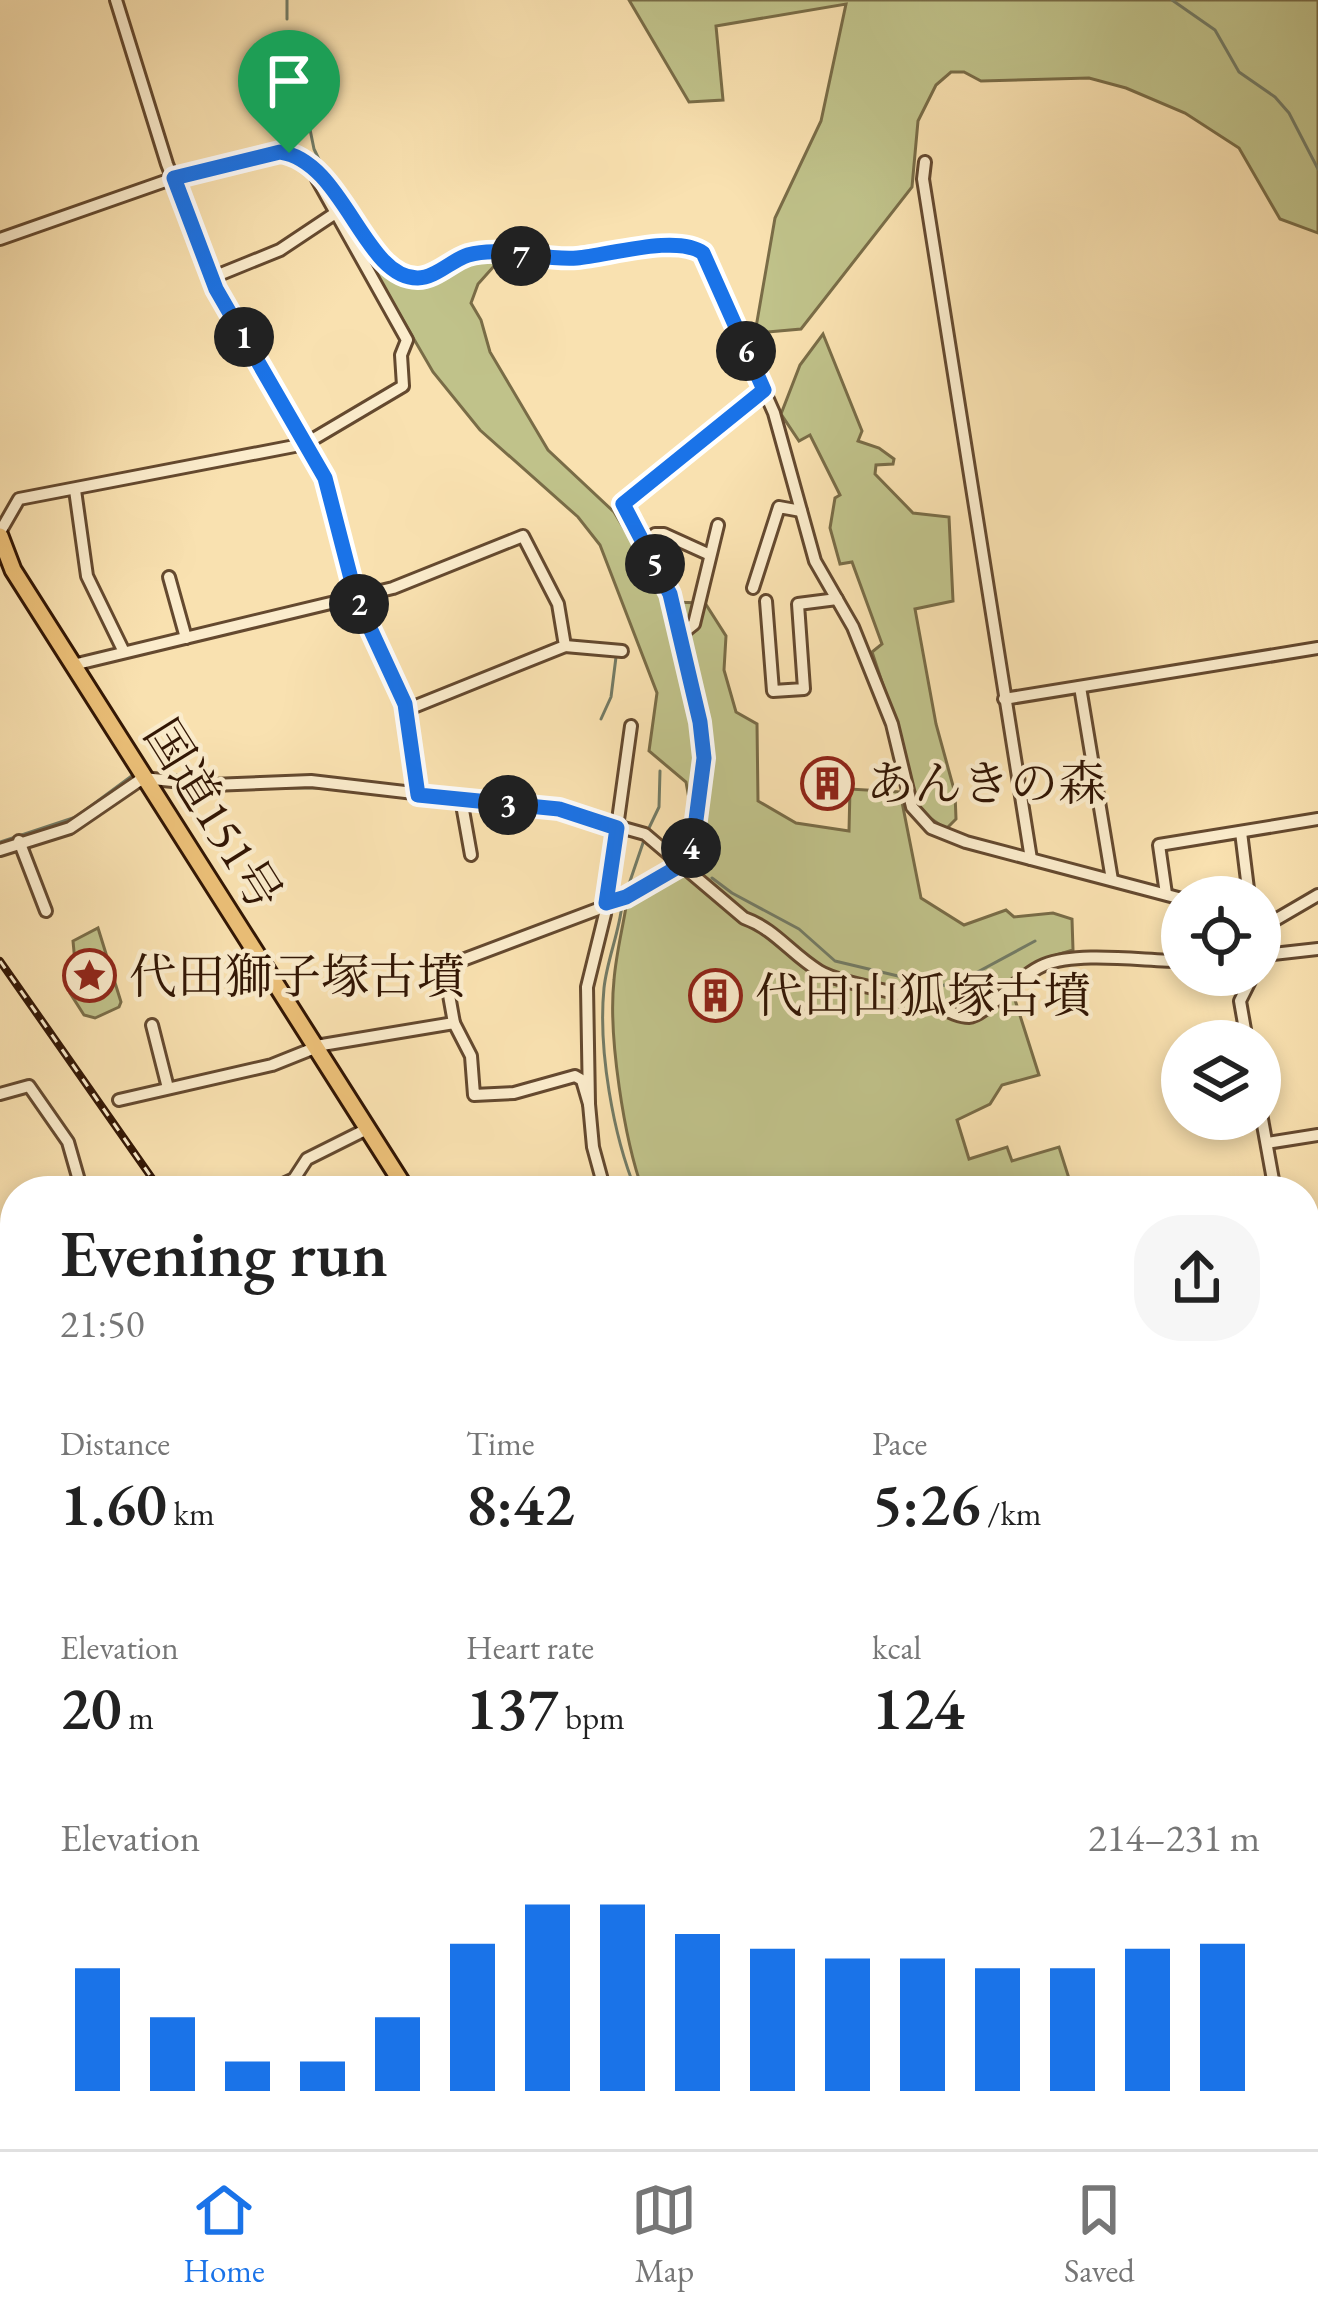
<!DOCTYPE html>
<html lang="en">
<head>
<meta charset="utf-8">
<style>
  :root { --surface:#fff; --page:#f6f6f6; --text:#222; --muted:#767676; --line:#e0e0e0; --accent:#1a73e8 }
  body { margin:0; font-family:"EB Garamond","Noto Serif JP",serif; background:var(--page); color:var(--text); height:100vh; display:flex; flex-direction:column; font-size:45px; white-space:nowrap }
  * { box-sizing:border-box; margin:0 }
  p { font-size:39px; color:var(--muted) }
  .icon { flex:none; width:66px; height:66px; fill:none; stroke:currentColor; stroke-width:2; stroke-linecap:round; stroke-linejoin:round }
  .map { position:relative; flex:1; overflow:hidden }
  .panel { position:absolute; left:0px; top:1176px; width:1320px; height:975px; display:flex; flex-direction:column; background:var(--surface); border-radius:48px 48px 0 0; box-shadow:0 6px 18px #0003 }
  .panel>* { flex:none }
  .controls { position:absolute; left:1161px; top:876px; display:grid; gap:24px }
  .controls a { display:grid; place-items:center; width:120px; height:120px; border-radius:50%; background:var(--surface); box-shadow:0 6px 18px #0003; font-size:60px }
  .pin { position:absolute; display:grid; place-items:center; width:102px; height:102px; color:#fff; margin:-123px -51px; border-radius:50% 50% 50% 0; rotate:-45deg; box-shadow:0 0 12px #0007 }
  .pin .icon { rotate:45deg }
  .km { position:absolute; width:60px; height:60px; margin:-30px; border-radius:50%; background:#222; color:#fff; font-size:33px; line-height:60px; text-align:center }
  .round { display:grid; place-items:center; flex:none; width:126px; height:126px; border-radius:48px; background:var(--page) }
  .overview { display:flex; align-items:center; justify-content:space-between; height:204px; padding:0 60px }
  h1 { font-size:66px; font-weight:600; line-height:90px }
  .figures { display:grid; grid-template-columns:repeat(3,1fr); gap:18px; height:204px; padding:12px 60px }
  .figures div { display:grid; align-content:center }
  .figures b { font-size:60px; font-weight:600 }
  .figures small { font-size:33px; font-weight:400 }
  .figures p { font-size:33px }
  .chart { height:336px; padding:24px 60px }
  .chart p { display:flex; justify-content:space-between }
  .chart svg { width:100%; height:216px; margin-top:12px; stroke:var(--accent); stroke-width:6 }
  .menu { display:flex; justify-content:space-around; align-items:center; height:168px; border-top:3px solid var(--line); background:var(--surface); font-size:33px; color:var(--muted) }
  .menu a { display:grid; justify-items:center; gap:6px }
  .menu .on { color:var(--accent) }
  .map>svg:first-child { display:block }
  .green { fill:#c0c28a; stroke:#796c47; stroke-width:3 }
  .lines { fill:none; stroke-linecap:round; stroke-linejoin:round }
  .stream { stroke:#737b65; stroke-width:3 }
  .minor-casing { stroke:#64492f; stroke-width:16 }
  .major-casing { stroke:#321604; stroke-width:20 }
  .highway-casing { stroke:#321604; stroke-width:21 }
  .minor { stroke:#fbeccc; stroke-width:10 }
  .major { stroke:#ecc078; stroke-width:14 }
  .highway { stroke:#ecc078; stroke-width:15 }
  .rail-casing { stroke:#321604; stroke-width:8 }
  .rail { stroke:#fbeccc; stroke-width:3; stroke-dasharray:9; stroke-linecap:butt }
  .route-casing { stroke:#fff; stroke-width:24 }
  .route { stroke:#1a73e8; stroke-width:15 }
  .labels { text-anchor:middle; stroke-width:9; stroke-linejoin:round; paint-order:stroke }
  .poi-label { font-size:48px; fill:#321604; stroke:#fbeccc; text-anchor:start }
  .street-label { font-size:48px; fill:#321604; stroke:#fbeccc }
</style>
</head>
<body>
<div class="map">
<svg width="1318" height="2149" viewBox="0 0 1318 2149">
  <rect width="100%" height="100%" fill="#f9e1b0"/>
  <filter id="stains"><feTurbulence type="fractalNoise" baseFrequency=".00167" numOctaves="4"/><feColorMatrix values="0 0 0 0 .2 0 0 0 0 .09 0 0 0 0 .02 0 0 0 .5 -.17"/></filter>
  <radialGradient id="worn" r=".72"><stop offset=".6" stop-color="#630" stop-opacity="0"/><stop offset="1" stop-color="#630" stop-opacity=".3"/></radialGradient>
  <g class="green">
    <polygon points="629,0 1318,0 1318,233 1280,219 1239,148 1185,113 1126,88 1089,78 981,81 964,72 951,72 936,85 918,121 912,187 801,329 755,333 775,218 821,121 846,4 716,26 723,100 689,102"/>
    <path d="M512 259 513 265H495L478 284 471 303 481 320 490 352 548 450 614 512 669 602 705 603 726 636 724 670 736 712 757 724 758 801 796 823 849 831 850 789 900 792 921 898 964 925 1006 910 1014 917 1053 913 1072 919 1073 950 1050 957 1009 981 1039 1075 1002 1085 990 1104 957 1120 969 1159 1007 1147 1012 1161 1059 1147 1073 1191H643C624 1139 608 1035 614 980 616 955 622 931 626 907L678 875 694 827 686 782 649 751 657 693 600 545 578 517 480 430 433 372 368 260H377L397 281 417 284 474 260Z"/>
    <polygon points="823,334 862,431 858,441 879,448 894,459 893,464 876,465 875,474 913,513 949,517 953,601 915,609 936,724 955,793 956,819 946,829 917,809 902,742 872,652 882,644 852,562 840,564 830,528 835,498 840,495 810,435 799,441 781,414 800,365"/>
    <polygon points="98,928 121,1002 119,1007 95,1018 84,1015 70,993 81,966 75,962 73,941"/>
    <polygon points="0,1875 15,1877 15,2039 0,2009"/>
  </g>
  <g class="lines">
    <g class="stream">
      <polyline points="287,0 287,19"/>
      <polyline points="1172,0 1215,30 1239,72 1275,97 1289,113 1318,169"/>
      <polyline points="291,36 314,149 325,172"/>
      <polyline points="601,719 611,697 616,657"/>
      <polyline points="265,788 326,788 455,804"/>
      <polyline points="468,806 479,807"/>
      <polyline points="493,809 556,815 610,831"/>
      <polyline points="648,830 659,807 660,771"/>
      <polyline points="625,835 641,838"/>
      <polyline points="0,842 76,817 133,775"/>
      <polyline points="655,850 672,864"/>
      <polyline points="712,878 732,893 799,929 835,961 940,986 959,982 1035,941"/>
      <polyline points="627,890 644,840"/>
      <path d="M622 905C619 933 607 960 604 988 598 1049 613 1135 636 1191"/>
      <polyline points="1305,1360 1318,1358"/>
      <polyline points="0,1657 15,1689"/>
      <polyline points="801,2136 802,2149"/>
    </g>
    <defs>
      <g id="minor">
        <polyline points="116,0 167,164 216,289 325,478 356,598 405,704 418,795"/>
        <polyline points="925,162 923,179 1031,859"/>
        <path d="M0 239 174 178 281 152C343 162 357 256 402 274 428 285 446 260 471 255 503 247 539 260 572 258 609 257 647 249 683 244L703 253 774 413 815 561 853 627 892 724 912 807 931 828 966 842 1182 899"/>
        <polyline points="211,278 280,250 337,212"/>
        <polyline points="75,490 87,576 124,652"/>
        <polyline points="718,525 694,624 684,632 677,623 664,581 623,504 764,390"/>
        <polyline points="0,532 19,499 305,444 403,386 401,355 407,340 317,179"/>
        <polyline points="644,543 655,534 664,534 708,554"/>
        <polyline points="169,577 186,638"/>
        <polyline points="753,588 779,507 801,511"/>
        <polyline points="766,601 773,691 804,689 798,604 837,599"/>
        <polyline points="565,646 622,651"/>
        <polyline points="73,665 393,588 523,536 558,604 565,646 406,710"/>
        <polyline points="1080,687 1112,880"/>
        <polyline points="1004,699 1318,648"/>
        <polyline points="461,799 471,855"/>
        <polyline points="1241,832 1249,897"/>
        <polyline points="19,841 46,911"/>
        <path d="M0 850 70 828 143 778 212 785 311 781 559 810 645 834 744 918C775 929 791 954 819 971 838 983 899 992 926 1001 939 1005 954 1017 969 1017 985 1016 1019 975 1044 965 1079 951 1143 961 1182 961"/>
        <polyline points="1166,894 1159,845 1318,819"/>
        <polyline points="606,903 626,897 683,864 693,843 704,757 680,630"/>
        <polyline points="1265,926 1318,895"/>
        <polyline points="1260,962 1273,954 1318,949"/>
        <polyline points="454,1023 444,967 606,906"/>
        <polyline points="152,1025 168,1088"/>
        <polyline points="1247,1041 1240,1001 1253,975"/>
        <polyline points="0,1094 29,1086 68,1142 82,1191"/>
        <polyline points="119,1100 272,1065 322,1045 454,1023 471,1056 474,1095 514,1093 575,1076 582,1080 589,1104"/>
        <polyline points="1260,1108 1275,1191"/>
        <polyline points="1267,1143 1318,1135"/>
        <polyline points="289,1191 283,1184 294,1179 307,1159 367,1129"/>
        <polyline points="605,1191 593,1147 589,1104 587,987 605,914 631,726"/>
        <polyline points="0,1264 15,1260"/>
        <polyline points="1305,1303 1318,1303"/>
        <polyline points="1305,1348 1318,1344"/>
        <polyline points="1305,1385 1318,1378"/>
        <polyline points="0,1415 15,1471"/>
        <polyline points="1305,1461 1318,1463"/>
        <polyline points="1305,1547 1318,1548"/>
        <polyline points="1305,1630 1318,1632"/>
        <polyline points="1305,1714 1318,1716"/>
        <polyline points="1305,1797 1312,1791 1313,1776 1318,1771"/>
        <polyline points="0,1869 15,1871"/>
        <polyline points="357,2136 357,2139"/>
        <polyline points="793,2136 793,2149"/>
        <polyline points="838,2136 841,2149"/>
      </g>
      <polyline id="major" points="440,2149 441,2136"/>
      <g id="highway">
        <polyline points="0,536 13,570 407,1191"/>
        <polyline points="0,1703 15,1701"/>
        <polyline points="1305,1823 1318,1815"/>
        <polyline points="1305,1843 1318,1835"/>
        <polyline points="654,2136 656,2149"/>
        <polyline points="979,2149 983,2136"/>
        <polyline points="995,2149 1000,2136"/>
      </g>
    </defs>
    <use href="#minor" class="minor-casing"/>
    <use href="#major" class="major-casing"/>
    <use href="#highway" class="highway-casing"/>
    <use href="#minor" class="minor"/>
    <use href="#major" class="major"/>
    <use href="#highway" class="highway"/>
    <defs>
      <g id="rail">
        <polyline points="0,961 161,1191"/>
        <polyline points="409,2149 410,2136"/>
      </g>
    </defs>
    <use href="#rail" class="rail-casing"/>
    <use href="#rail" class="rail"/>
  </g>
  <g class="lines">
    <defs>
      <path id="route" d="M280 152C344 161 364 279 418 278 435 278 452 260 468 255 502 245 542 261 577 258 610 255 677 234 703 253L764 390 623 504 670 594 700 722 704 758 693 843 683 864 626 897 606 903 617 828 559 809 418 795 405 704 356 598 325 478 216 289 174 178Z"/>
    </defs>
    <use href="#route" class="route-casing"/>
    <use href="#route" class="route"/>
  </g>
  <defs>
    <symbol id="building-ring" viewBox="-11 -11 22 22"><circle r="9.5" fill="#fbeccc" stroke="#8f2418" stroke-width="1.5"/><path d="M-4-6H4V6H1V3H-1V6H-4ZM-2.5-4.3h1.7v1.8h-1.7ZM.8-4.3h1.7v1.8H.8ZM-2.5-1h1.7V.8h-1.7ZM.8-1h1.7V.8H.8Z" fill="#8f2418"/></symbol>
    <symbol id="sight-ring" viewBox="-11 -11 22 22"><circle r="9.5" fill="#fbeccc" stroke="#8f2418" stroke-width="1.5"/><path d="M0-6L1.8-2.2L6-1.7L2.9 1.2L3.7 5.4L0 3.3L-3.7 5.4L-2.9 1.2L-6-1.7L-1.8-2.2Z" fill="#8f2418"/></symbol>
  </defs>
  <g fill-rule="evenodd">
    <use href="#building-ring" x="798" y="754" width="59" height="59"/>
    <use href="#sight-ring" x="60" y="946" width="59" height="59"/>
    <use href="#building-ring" x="686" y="966" width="59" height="59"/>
  </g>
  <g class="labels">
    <g class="poi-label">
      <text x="866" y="800">あんきの森</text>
      <text x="129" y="993">代田獅子塚古墳</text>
      <text x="755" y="1012">代田山狐塚古墳</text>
    </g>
    <g class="street-label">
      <text transform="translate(214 814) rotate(58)" y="17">国道151号</text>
    </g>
  </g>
  <rect width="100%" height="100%" filter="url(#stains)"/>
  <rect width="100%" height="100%" fill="url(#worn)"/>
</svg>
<div class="controls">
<a><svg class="icon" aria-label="locate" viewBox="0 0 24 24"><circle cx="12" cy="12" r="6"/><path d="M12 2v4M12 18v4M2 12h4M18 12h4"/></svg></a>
<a><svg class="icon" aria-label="layers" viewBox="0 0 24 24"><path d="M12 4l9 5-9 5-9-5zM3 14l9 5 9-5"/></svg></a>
</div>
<div class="pin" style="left:289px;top:153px;background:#1e9e55"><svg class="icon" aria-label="arrive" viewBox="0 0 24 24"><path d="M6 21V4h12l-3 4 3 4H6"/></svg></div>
<b class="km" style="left:244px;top:337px">1</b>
<b class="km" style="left:359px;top:604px">2</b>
<b class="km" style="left:508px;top:805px">3</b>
<b class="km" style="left:691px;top:848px">4</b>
<b class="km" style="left:655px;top:564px">5</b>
<b class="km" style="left:746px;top:351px">6</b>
<b class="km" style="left:521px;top:256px">7</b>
<section class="panel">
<div class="overview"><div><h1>Evening run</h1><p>21:50</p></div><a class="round"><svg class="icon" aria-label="share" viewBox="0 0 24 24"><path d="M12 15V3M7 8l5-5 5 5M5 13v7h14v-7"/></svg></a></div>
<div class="figures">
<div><p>Distance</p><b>1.60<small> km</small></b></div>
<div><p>Time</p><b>8:42</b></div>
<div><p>Pace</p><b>5:26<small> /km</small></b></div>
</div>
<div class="figures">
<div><p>Elevation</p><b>20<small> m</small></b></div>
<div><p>Heart rate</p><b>137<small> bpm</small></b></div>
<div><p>kcal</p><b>124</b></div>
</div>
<div class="chart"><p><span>Elevation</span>214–231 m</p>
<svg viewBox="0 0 160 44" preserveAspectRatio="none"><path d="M5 44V19M15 44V29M25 44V38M35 44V38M45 44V29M55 44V14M65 44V6M75 44V6M85 44V12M95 44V15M105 44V17M115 44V17M125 44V19M135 44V19M145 44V15M155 44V14"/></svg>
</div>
</section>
</div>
<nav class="menu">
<a class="on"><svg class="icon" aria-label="home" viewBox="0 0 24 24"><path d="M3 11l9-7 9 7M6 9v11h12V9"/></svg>Home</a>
<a><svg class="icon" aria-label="map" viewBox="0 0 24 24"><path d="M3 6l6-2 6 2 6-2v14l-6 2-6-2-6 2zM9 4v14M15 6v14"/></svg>Map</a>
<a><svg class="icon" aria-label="saved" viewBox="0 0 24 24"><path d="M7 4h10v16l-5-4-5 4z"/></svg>Saved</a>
</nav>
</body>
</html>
